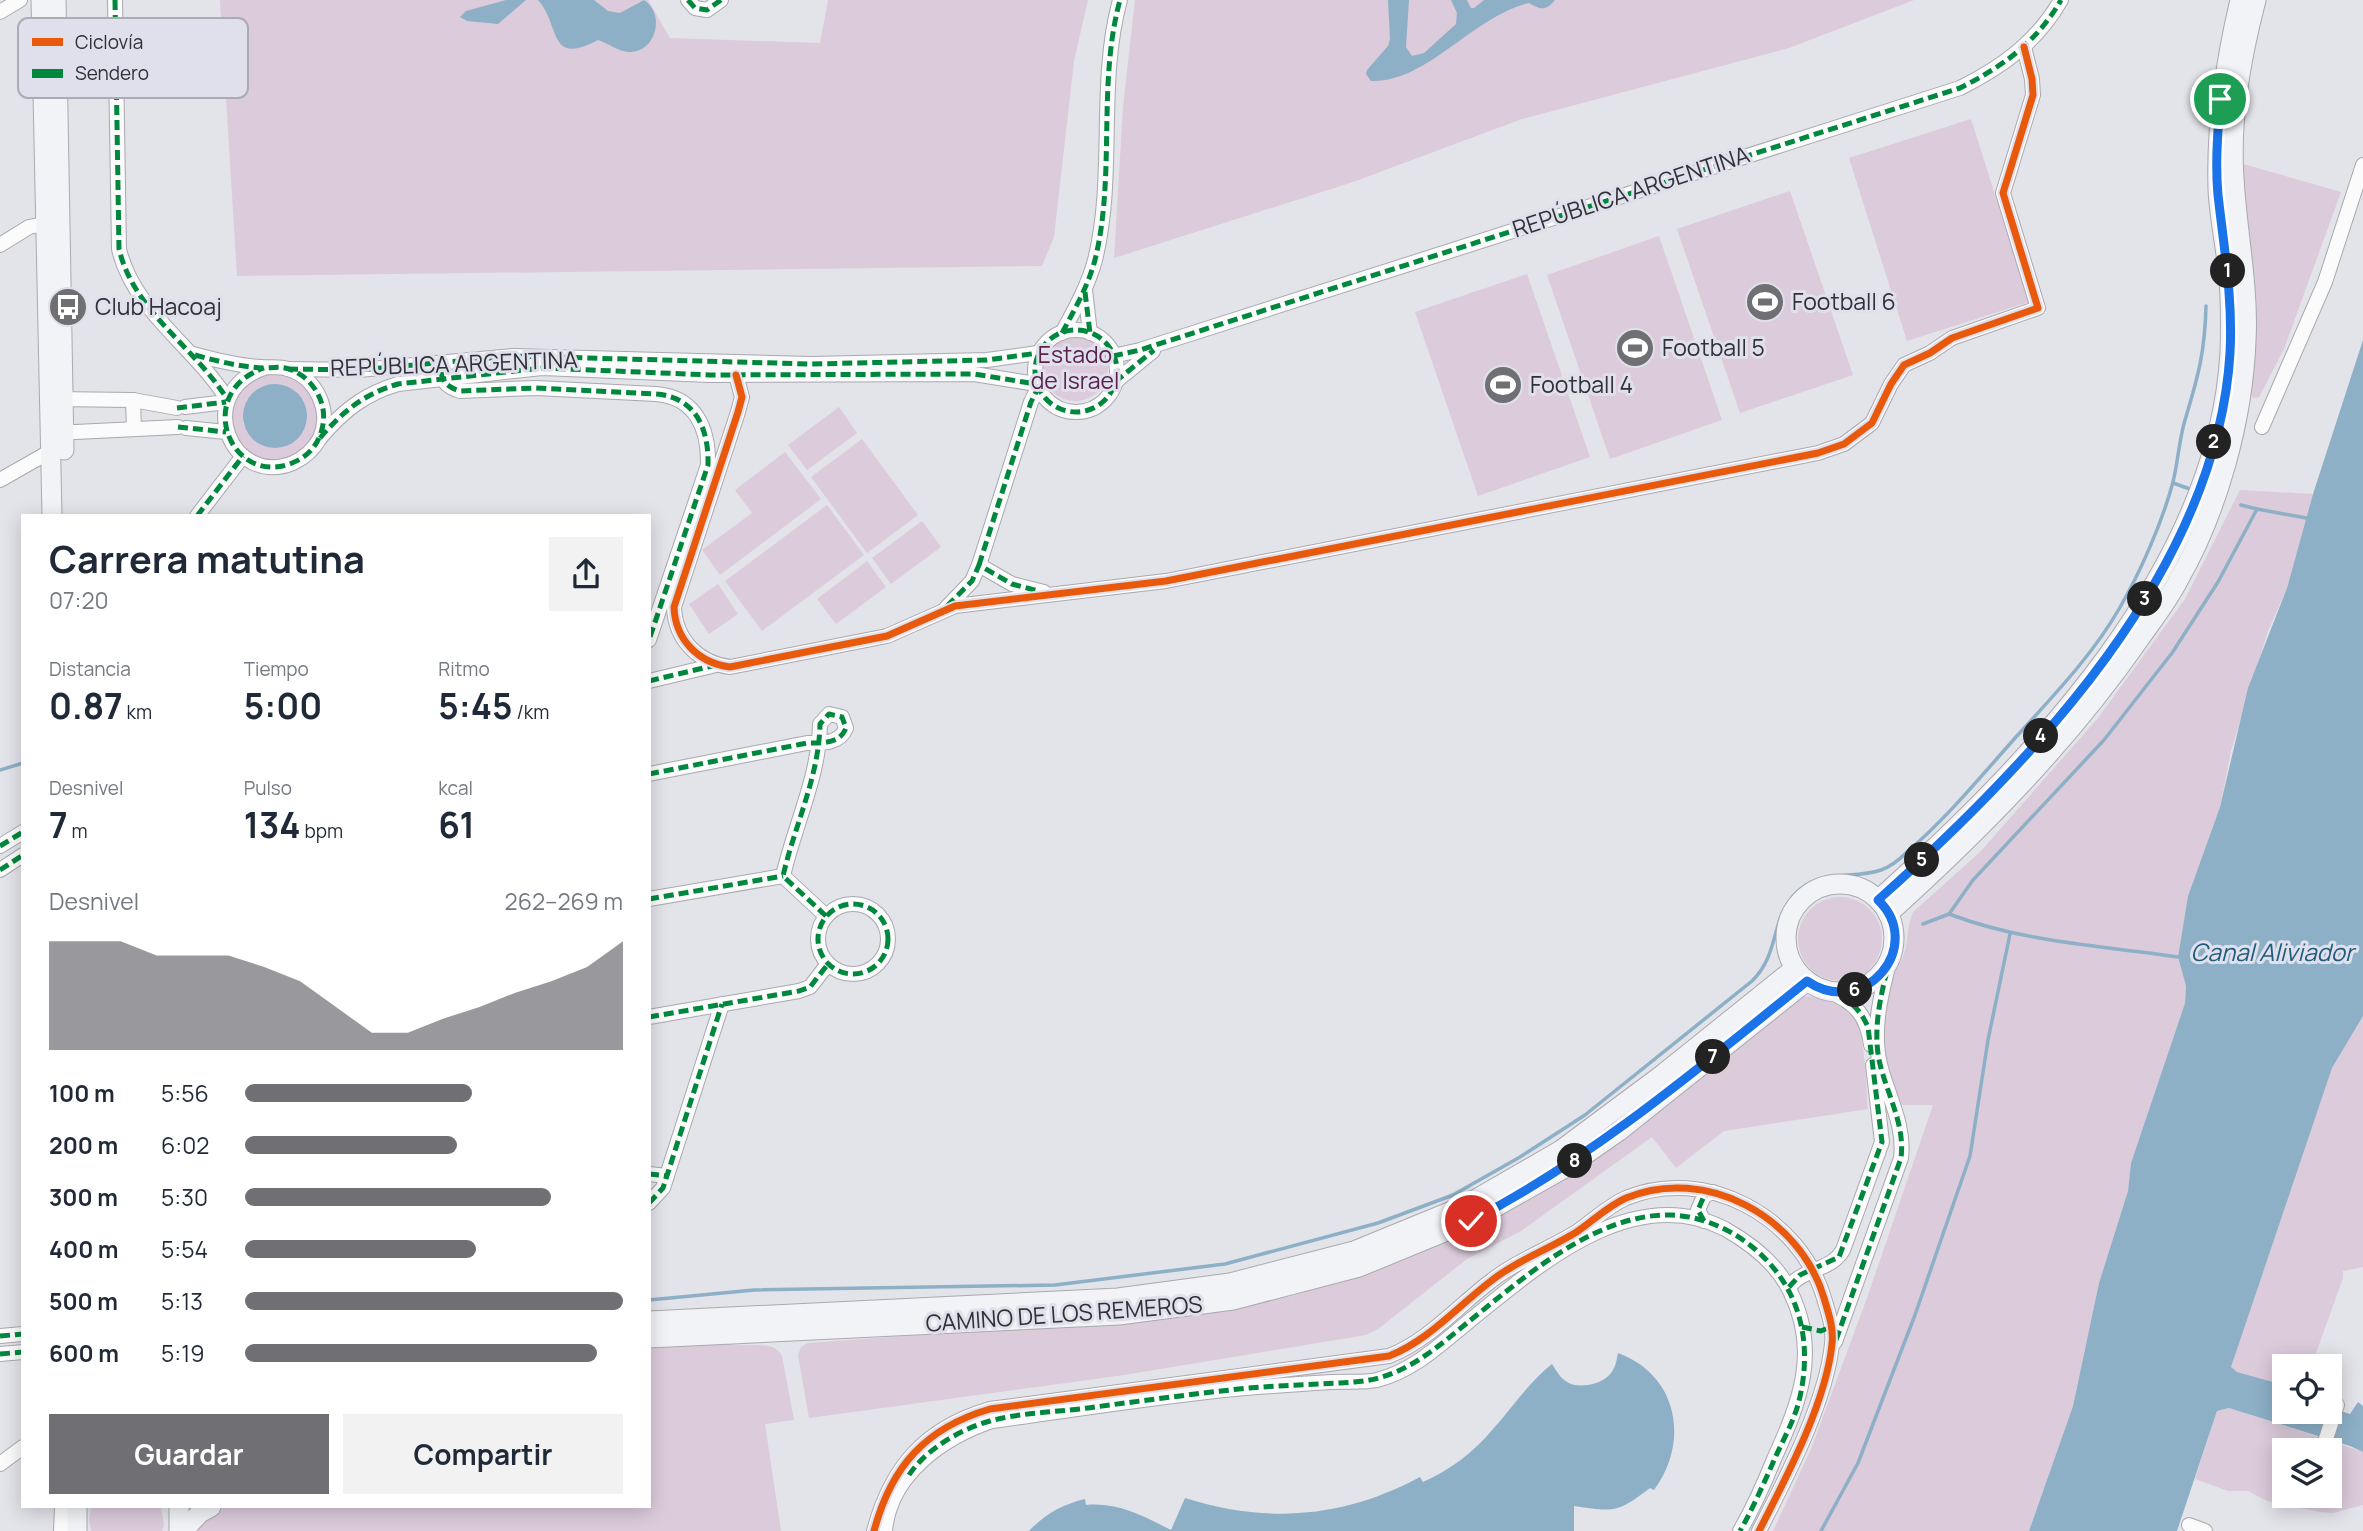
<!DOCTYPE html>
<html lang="es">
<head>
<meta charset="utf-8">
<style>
  :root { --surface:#fff; --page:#f2f2f3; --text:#1f2937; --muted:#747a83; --accent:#6f6f74 }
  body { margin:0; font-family:Manrope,sans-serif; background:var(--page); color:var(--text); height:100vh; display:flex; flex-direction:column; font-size:26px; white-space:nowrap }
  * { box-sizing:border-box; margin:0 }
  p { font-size:23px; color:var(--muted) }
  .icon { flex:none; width:38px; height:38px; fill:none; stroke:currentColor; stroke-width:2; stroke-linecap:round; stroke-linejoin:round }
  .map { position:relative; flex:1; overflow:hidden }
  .drawer { position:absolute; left:21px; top:514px; width:630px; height:994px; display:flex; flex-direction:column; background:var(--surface); border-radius:0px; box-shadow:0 4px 18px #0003 }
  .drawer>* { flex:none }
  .fabs { position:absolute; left:2272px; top:1354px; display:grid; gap:14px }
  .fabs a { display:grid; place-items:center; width:70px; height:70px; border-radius:0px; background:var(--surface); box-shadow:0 4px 18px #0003; font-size:35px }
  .pin { position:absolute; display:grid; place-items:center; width:60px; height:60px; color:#fff; margin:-30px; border:4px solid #fff; border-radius:50%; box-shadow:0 2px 7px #0007 }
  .km { position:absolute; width:35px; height:35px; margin:-18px; border-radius:50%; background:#222; color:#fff; font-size:19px; line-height:35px; text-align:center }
  .round { display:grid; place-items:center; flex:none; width:74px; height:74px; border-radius:0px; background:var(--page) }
  .head { display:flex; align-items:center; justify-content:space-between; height:119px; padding:0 28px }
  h1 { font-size:38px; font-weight:700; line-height:52px }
  .figures { display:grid; grid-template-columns:repeat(3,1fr); gap:10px; height:119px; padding:7px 28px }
  .figures div { display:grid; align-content:center }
  .figures b { font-size:35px; font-weight:700 }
  .figures small { font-size:19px; font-weight:400 }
  .figures p { font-size:19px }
  .chart { height:196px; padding:14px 28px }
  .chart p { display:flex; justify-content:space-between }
  .chart svg { width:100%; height:126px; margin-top:7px; fill:var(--accent); opacity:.7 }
  .primary-button { display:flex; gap:14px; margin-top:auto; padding:14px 28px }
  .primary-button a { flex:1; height:80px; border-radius:0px; background:var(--accent); color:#fff; font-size:28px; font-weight:700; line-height:80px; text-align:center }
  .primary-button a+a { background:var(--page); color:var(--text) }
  ul { padding:0 28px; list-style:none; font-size:23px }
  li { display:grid; grid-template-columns:112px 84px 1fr; align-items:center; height:52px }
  li i { height:18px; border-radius:9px; background:var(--accent) }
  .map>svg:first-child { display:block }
  .green { fill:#dccbdb; fill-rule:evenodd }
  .water { fill:#8db0c7 }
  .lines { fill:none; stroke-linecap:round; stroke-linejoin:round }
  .stream { stroke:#8db0c7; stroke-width:3.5 }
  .minor-casing { stroke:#a9a9ae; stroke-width:16 }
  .secondary-casing { stroke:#a9a9ae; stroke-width:21 }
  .minor { stroke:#fbfbfc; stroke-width:14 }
  .secondary { stroke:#f2f3f7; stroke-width:19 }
  .quiet { stroke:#00873e; stroke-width:5; stroke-dasharray:10 5; stroke-linecap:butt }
  .cycleway-casing { stroke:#e0e0ed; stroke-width:11 }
  .cycleway { stroke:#e8590c; stroke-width:7 }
  .route-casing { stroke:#fff; stroke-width:14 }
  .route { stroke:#1a73e8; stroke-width:9 }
  .labels { text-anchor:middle; stroke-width:6; stroke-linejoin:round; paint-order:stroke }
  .street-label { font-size:23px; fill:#303035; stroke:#e0e0ed }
  .poi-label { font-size:23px; fill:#303035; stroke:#e0e0ed; text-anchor:start }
  .park-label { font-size:23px; fill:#59224d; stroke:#e0e0ed }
  .water-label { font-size:24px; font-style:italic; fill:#215d7d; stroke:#e0e0ed }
  .key { fill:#e0e0ed; stroke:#ababb6; stroke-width:2 }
  .key-label { font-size:19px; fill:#303035 }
</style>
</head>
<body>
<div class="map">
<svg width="2363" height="1531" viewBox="0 0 2363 1531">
  <rect width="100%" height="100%" fill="#e3e3ea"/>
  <g class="green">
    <polygon points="220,0 648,0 670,38 820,43 828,0 1088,0 1074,61 1054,237 1042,266 237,276"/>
    <polygon points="1135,0 1914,0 1789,48 1522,119 1353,182 1114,258 1123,107"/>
    <polygon points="1971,119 2029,302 1907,341 1849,158"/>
    <polygon points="2240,163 2341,192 2284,349 2259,397 2253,398 2250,393"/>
    <polygon points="1790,191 1853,375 1740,413 1677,229"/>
    <polygon points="1659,236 1722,420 1610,459 1547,275"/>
    <polygon points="1527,274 1590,457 1478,496 1415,312"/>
    <circle cx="1075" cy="368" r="33"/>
    <path d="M283 372C290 376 301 379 306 385 319 400 324 429 309 444 254 498 196 406 256 375 263 372 275 373 283 372ZM281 384C308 394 306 411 301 435 281 455 254 450 243 423 249 394 249 387 281 384Z"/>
    <polygon points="839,407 857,433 807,470 788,445"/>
    <polygon points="862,439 918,515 867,553 811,477"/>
    <polygon points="785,452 821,499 720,575 702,550 752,513 735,490"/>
    <path d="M2240 490 2313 494 2287 588 2268 631 2231 751 2220 807 2188 896 2178 957 2186 986 2185 1003 2131 1163 2128 1191 2099 1283 2073 1406 2029 1531H1773L1811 1449 1867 1298 1933 1105H1900C1888 1069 1876 1032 1885 993 1888 981 1897 971 1902 959 1909 944 1906 928 1913 912L1980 852 2098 718 2185 599Z"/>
    <polygon points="827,505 864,555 762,631 725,581"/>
    <polygon points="922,521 941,547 891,584 872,558"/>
    <polygon points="867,561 886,587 836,624 817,599"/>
    <polygon points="718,584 738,614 709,634 689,604"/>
    <circle cx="1840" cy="939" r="42"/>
    <path d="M1808 996C1821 999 1840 1002 1850 1011 1866 1026 1866 1088 1868 1109L1724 1131 1676 1168 1652 1137 1521 1231 1467 1259 1378 1329 1366 1335 1124 1375 809 1418 798 1355 801 1347 808 1343 1193 1315 1292 1296 1375 1269 1442 1242 1799 998Z"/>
    <polygon points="2363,1016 2363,1267 2343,1271 2343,1278 2311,1367 2284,1367 2284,1385 2237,1372 2231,1367 2244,1324 2332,1068"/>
    <path d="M723 1341C741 1352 772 1336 782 1356L794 1420 765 1424 781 1531H191L218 1507H649V1346Z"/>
    <polygon points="2230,1408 2319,1437 2315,1451 2284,1451 2284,1496 2329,1496 2331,1441 2363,1452 2363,1505 2333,1513 2320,1512 2267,1501 2248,1491 2228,1491 2195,1479 2217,1411"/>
    <polygon points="91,1507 161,1507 164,1525 162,1531 91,1531 89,1520"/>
  </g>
  <g class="water">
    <polygon points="506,0 526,0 498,24 467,21 460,17 466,11"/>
    <path d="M538 0H594L608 11 620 13 644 0C666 14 656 53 629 52 619 52 608 43 598 40 547 67 561 25 538 0Z"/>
    <path d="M1388 0H1409L1406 47 1412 56 1424 53 1456 24 1457 13 1451 0H1467L1471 8H1474L1484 0H1555C1546 11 1540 10 1529 3 1473 16 1427 83 1371 81L1366 74 1367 70 1388 46 1390 39Z"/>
    <polygon points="2363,340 2363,1016 2332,1068 2231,1367 2237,1372 2284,1385 2284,1412 2329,1412 2329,1407 2350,1414 2358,1402 2363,1406 2363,1452 2350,1446 2229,1408 2217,1411 2177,1531 2029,1531 2073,1406 2099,1283 2128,1191 2131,1163 2185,1003 2186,986 2178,957 2188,896 2220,807 2248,688 2287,588 2313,494"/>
    <circle cx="275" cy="416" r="32"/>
    <path d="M1618 1353C1678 1375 1690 1441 1654 1490L1650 1488C1617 1513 1615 1512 1574 1506V1531H1029C1046 1513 1062 1505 1085 1499L1086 1505C1118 1502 1143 1516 1171 1530L1185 1498C1267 1524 1344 1518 1420 1477L1423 1482C1450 1470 1474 1452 1493 1429 1513 1407 1528 1383 1552 1364 1556 1370 1560 1378 1567 1382 1579 1390 1606 1384 1613 1370 1616 1365 1617 1358 1618 1353Z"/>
  </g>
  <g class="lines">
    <g class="stream">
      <polyline points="2173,483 2190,489"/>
      <polyline points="2241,505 2257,509"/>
      <polyline points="0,770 23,763"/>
      <path d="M1949 914C2026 943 2098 945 2178 957"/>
      <polyline points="1923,924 1949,914 1973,880 2104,740 2172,653 2218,582 2257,509 2306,518"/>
      <path d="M649 1300 754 1290 1055 1285 1225 1264 1378 1223 1453 1195 1520 1157 1585 1115 1752 981C1780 954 1770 919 1796 893 1821 868 1852 880 1881 870 1890 867 1900 859 1907 852 1947 818 1981 776 2016 737 2052 697 2092 656 2119 609 2140 573 2162 523 2173 482 2178 462 2179 440 2185 420 2198 377 2205 352 2206 306"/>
      <polyline points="1821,1531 1858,1463 1915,1315 1970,1156 1988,1040 2010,934"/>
    </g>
    <defs>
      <g id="minor">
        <path d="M115 0 119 249C134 312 194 346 227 399"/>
        <polyline points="688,0 695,8 707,10 721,0"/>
        <polyline points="0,12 20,0"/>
        <polyline points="0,245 29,227 44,224"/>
        <polyline points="1085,290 1090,333"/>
        <circle cx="1076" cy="371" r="41"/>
        <path d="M1062 333C1075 309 1088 286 1095 260 1116 175 1097 84 1120 0"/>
        <path d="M193 354C215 360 238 366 261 367 270 368 279 366 288 369 316 377 332 411 320 438 314 449 304 458 293 463 231 488 192 393 264 368"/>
        <path d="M1113 356 1140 350 1960 88C2002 67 2037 42 2061 0"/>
        <polyline points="288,369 359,370 513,356 811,364 987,360 1038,353"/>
        <path d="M441 373C443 384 451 388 460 391L536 388 656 394C695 397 709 428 708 465L649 640"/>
        <path d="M736 375 742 397 738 412 674 607C675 639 698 663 730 667L887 636 955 606 1166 581 1818 453 1844 444 1872 423 1891 384 1904 365 1930 353 1952 338 2038 308 2003 193 2033 95 2032 79 2024 47"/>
        <polyline points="1115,382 1153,351"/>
        <polyline points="53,399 133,400 177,408"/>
        <polyline points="133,400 134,429"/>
        <polyline points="185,407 226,402"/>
        <polyline points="2262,427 2325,282 2363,165"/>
        <polyline points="186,428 226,432"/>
        <polyline points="55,433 178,427"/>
        <path d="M320 438C343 411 364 394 398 384L542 368 710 375 974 374 1036 384"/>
        <polyline points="0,480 51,451 57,450"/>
        <polyline points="197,516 243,456"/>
        <polyline points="979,565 1031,402 1038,388"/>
        <polyline points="946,608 972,581 979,565 1012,584 1044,592"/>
        <polyline points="649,681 716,665"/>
        <path d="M649 774 807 743C822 743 840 744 846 728L842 717 829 714 820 724C819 777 795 824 783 876L826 916"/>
        <polyline points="0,846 23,832"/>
        <polyline points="0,870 23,855"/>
        <polyline points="649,899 783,876"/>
        <circle cx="853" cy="939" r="35"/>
        <path d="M1830 992C1856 1003 1867 1016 1871 1045"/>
        <polyline points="649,1017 799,991 810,987 828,964"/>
        <polyline points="649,1174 667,1176"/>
        <polyline points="649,1203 663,1188 722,1004"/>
        <polyline points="1704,1221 1698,1210 1704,1196 1713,1192"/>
        <path d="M1789 1287C1803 1268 1831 1271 1843 1250L1882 1142 1873 1065"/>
        <polyline points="0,1336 23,1334"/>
        <path d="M1835 1342 1901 1158C1905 1126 1889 1098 1881 1068 1871 1032 1881 994 1890 959"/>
        <polyline points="0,1354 23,1352"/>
        <polyline points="2322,1451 2337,1405"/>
        <polyline points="0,1464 23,1447"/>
        <polyline points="2189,1525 2205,1531"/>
        <polyline points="61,1531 62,1507"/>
        <path d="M874 1531C891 1467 925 1428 990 1409L1389 1356C1428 1341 1458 1306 1491 1281 1517 1260 1550 1249 1578 1231 1594 1220 1608 1206 1626 1198 1706 1165 1800 1217 1824 1298 1828 1312 1834 1328 1832 1344 1826 1403 1786 1478 1759 1531"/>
        <path d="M885 1531C890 1474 943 1438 992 1421 1073 1410 1154 1397 1235 1389 1267 1386 1299 1384 1332 1382 1347 1381 1362 1383 1377 1380 1413 1371 1440 1345 1468 1322 1536 1267 1632 1181 1725 1229 1750 1243 1777 1264 1790 1291 1820 1351 1800 1402 1774 1459 1764 1484 1753 1508 1740 1531"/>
      </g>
      <g id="secondary">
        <polyline points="41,0 52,516"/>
        <polyline points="56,0 64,450"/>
        <circle cx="1840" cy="938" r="54"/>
        <path d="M1878 900C2032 762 2218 570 2230 352 2231 323 2231 292 2227 262 2224 238 2219 213 2218 189 2216 124 2225 63 2240 0"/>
        <path d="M1888 914C1980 831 2067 743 2138 641 2152 621 2168 601 2179 579 2218 511 2243 419 2246 341 2249 287 2237 232 2234 178 2230 118 2241 58 2256 0"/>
        <polyline points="649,1321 1118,1298 1230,1283 1354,1251 1464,1206 1561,1150 1663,1074 1795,968"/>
        <polyline points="649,1338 1119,1315 1233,1300 1359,1267 1471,1221 1570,1165 1619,1131 1807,981"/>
        <polyline points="179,1507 179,1531"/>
        <polyline points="77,1531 77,1507"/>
        <polyline points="183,1531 200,1513 211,1507"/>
      </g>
    </defs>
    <use href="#minor" class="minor-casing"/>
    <use href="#secondary" class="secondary-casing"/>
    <use href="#minor" class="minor"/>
    <use href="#secondary" class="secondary"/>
    <g class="quiet">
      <path d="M115 0 119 249C134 312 194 346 227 399"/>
      <polyline points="688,0 695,8 707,10 721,0"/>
      <polyline points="1085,292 1090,333"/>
      <circle cx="1076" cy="371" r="41"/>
      <path d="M1062 333C1075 309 1088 286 1095 260 1116 175 1097 84 1120 0"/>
      <path d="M195 355C217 361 240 367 263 368 272 368 280 366 289 369 313 377 329 404 322 429 318 445 308 457 292 463 231 488 192 393 264 368"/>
      <path d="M1113 356 1140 350 1960 88C2002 67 2037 42 2061 0"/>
      <polyline points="288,369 359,370 513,356 811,364 987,360 1038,353"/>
      <path d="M441 372C442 383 450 388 460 391L536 388 656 394C695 397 709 428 708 465L649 640"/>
      <polyline points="1115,382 1154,350"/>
      <polyline points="177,408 226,402"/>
      <polyline points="178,427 226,432"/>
      <path d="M320 438C343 411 364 394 398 384L542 368 710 375 974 374 1036 384"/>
      <polyline points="197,516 243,456"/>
      <polyline points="979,565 1031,402 1038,388"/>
      <polyline points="947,606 972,581 979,565 1012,584 1038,591"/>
      <polyline points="649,681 716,665"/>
      <path d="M649 774 807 743C822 743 840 744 846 728L842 717 829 714 820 724C819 777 795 824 783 876L826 916"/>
      <polyline points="0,846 23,832"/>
      <polyline points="0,870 23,855"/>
      <polyline points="649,899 783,876"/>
      <circle cx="853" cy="939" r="35"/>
      <polyline points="649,1017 799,991 810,987 828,964"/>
      <polyline points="649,1174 667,1176"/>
      <polyline points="649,1203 663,1188 722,1004"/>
      <polyline points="1704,1221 1698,1210 1704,1196 1713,1192"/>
      <path d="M1789 1287 1800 1275 1839 1257 1882 1142 1868 1027C1859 1007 1849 1000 1830 992"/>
      <polyline points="1802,1327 1821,1331 1835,1325"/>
      <polyline points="0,1336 23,1334"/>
      <path d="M1836 1340 1901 1158C1905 1126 1889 1098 1881 1068 1871 1032 1881 994 1890 959"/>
      <polyline points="0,1354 23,1352"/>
      <path d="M909 1475C926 1449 961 1429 990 1421 1023 1412 1061 1412 1095 1407 1140 1401 1185 1395 1230 1390 1272 1385 1313 1385 1354 1382 1401 1379 1433 1351 1467 1323 1523 1278 1596 1213 1671 1215 1702 1216 1733 1230 1756 1250 1801 1289 1813 1344 1799 1401 1794 1421 1783 1440 1775 1458 1764 1483 1753 1508 1740 1531"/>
    </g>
    <defs>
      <g id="cycleway">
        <path d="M736 375 742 397 738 412 674 607C675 639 698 663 730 667L887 636 955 606 1166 581 1818 453 1844 444 1872 423 1891 384 1904 365 1930 353 1952 338 2038 308 2003 193 2033 95 2032 79 2024 47"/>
        <path d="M874 1531C891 1467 925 1428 990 1409L1389 1356C1428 1341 1458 1306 1491 1281 1517 1260 1550 1249 1578 1231 1594 1220 1608 1206 1626 1198 1706 1165 1800 1217 1824 1298 1828 1312 1834 1328 1832 1344 1826 1403 1786 1478 1759 1531"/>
      </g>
    </defs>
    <use href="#cycleway" class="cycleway-casing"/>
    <use href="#cycleway" class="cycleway"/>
  </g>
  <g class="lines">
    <defs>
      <path id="route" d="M1471 1221C1594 1157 1699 1068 1807 981 1864 1020 1926 946 1878 900 2032 763 2217 570 2230 353 2233 299 2224 248 2218 195 2215 163 2218 131 2220 99"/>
    </defs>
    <use href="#route" class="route-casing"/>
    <use href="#route" class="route"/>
  </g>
  <defs>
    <symbol id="stadium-disc" viewBox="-11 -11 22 22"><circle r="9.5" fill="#6f6f74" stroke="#e0e0ed"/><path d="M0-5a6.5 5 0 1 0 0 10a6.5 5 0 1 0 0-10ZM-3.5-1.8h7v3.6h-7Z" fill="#fff"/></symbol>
    <symbol id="bus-disc" viewBox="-11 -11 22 22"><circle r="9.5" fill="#6f6f74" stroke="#e0e0ed"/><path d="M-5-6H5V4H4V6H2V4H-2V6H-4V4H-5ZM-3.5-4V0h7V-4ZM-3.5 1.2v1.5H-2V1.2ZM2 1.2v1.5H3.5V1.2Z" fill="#fff"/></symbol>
  </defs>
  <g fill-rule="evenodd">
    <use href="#stadium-disc" x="1743" y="280" width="44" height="44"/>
    <use href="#bus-disc" x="46" y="285" width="44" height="44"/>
    <use href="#stadium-disc" x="1613" y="326" width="44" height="44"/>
    <use href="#stadium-disc" x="1481" y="363" width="44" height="44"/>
  </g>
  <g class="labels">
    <g class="street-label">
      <text transform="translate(1631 192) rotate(-18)" y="8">REPÚBLICA ARGENTINA</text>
      <text transform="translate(454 364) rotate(-2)" y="8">REPÚBLICA ARGENTINA</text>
      <text transform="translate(1064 1314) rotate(-4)" y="8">CAMINO DE LOS REMEROS</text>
    </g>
    <g class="poi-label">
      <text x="1792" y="310">Football 6</text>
      <text x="95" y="315">Club Hacoaj</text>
      <text x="1662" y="356">Football 5</text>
      <text x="1530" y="393">Football 4</text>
    </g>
    <g class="park-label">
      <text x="1075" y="363">Estado<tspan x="1075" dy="26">de Israel</tspan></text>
    </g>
    <g class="water-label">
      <text x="2272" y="961">Canal Aliviador</text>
    </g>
  </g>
  <rect x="18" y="18" width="230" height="80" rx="10" class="key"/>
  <rect x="32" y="38" width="31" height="8" fill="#e8590c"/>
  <rect x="32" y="69" width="31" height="9" fill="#00873e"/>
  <g class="key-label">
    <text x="75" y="49">Ciclovía</text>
    <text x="75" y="80">Sendero</text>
  </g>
</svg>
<div class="fabs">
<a><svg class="icon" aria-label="locate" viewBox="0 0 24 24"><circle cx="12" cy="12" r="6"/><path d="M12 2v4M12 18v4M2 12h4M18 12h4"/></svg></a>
<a><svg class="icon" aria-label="layers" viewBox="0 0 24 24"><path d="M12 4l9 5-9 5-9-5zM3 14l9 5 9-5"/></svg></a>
</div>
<div class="pin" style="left:2220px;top:99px;background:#1e9e55"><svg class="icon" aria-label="arrive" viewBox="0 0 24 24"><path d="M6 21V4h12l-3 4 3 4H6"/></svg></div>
<div class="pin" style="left:1471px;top:1221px;background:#d93025"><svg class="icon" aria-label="check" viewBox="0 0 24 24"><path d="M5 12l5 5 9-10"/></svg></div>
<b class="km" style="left:2228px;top:271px">1</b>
<b class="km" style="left:2214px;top:442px">2</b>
<b class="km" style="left:2145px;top:599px">3</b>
<b class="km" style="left:2041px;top:736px">4</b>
<b class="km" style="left:1922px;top:860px">5</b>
<b class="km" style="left:1855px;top:990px">6</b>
<b class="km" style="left:1713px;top:1057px">7</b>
<b class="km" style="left:1575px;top:1161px">8</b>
<section class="drawer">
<div class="head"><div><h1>Carrera matutina</h1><p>07:20</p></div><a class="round"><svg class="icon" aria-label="share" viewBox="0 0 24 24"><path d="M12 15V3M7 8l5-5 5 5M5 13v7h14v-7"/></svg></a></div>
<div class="figures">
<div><p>Distancia</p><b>0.87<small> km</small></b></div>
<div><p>Tiempo</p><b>5:00</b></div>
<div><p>Ritmo</p><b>5:45<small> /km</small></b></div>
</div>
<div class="figures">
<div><p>Desnivel</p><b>7<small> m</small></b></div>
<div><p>Pulso</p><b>134<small> bpm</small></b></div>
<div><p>kcal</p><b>61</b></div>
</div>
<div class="chart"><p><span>Desnivel</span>262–269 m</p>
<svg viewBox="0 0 160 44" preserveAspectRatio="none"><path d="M0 44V6L10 6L20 6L30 11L40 11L50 11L60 15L70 20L80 29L90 38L100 38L110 33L120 29L130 24L140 20L150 15L160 6V44z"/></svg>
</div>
<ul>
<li><b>100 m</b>5:56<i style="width:60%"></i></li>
<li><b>200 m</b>6:02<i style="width:56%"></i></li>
<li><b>300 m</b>5:30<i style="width:81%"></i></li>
<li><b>400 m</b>5:54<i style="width:61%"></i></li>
<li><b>500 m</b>5:13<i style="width:100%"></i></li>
<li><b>600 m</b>5:19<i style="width:93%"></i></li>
</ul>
<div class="primary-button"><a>Guardar</a><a>Compartir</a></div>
</section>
</div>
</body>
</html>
